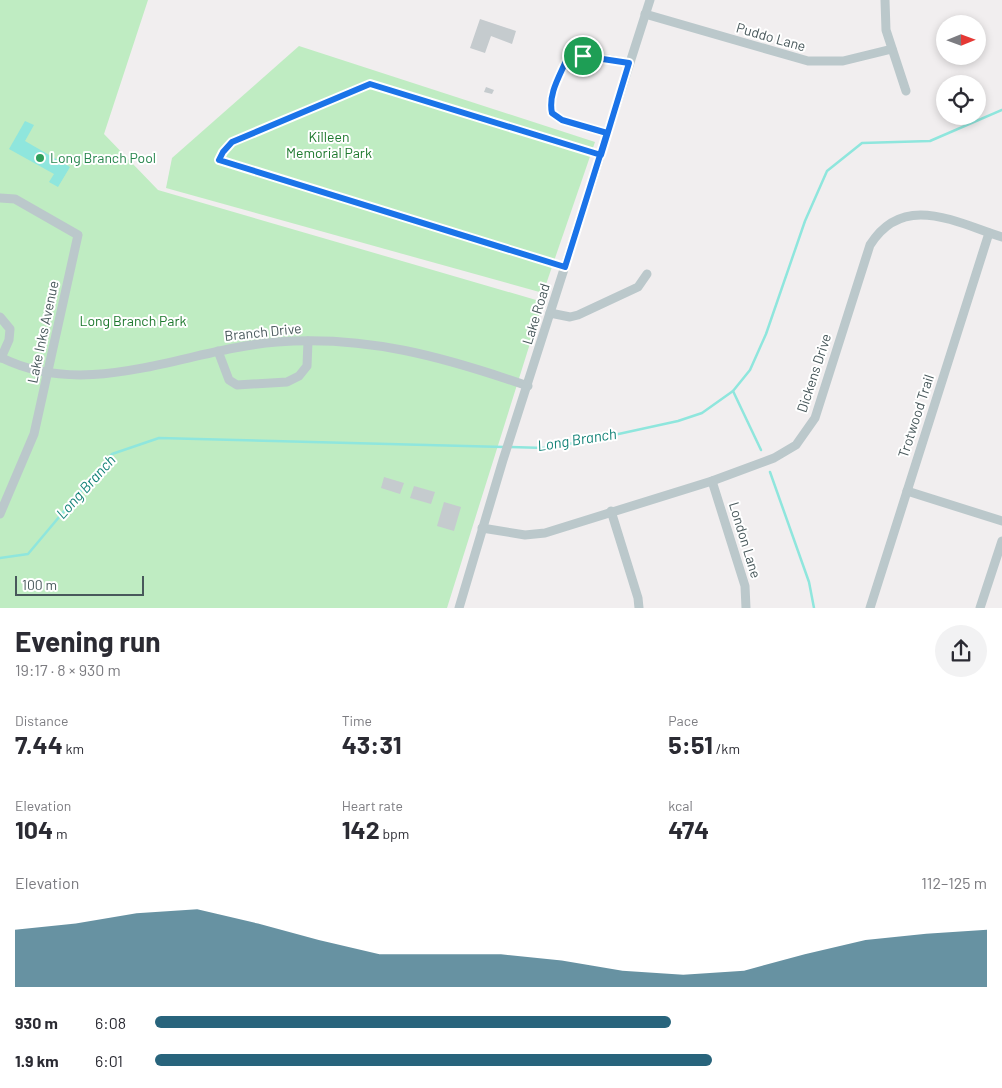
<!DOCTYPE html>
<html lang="en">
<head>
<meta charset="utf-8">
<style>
  :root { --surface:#fff; --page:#f2f2f3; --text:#2b2b33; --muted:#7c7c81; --accent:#28647c }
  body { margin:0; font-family:Barlow,sans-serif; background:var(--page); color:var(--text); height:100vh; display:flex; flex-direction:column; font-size:19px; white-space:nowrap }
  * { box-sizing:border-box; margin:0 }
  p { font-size:16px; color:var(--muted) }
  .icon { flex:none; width:28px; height:28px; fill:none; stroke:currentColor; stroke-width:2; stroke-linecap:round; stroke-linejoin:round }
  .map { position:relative; height:608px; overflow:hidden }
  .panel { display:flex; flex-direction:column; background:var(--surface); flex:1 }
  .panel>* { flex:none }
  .needle { width:32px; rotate:89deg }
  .buttons { position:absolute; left:936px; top:15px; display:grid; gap:10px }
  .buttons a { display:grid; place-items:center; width:50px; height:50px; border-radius:50%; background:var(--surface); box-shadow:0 2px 8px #0003; font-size:25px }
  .scale { position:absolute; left:15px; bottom:12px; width:129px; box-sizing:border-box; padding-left:5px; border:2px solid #48585b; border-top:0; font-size:14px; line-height:18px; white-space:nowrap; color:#48585b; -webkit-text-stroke:4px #fff; paint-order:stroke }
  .pin { position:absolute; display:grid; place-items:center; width:42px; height:42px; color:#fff; margin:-21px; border:2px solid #fff; border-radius:50%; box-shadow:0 1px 5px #0007 }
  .round { display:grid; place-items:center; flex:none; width:52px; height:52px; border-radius:26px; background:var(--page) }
  .headline { display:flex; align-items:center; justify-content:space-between; height:85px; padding:0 15px }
  h1 { font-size:28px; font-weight:700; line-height:38px }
  .stats { display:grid; grid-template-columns:repeat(3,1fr); gap:8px; height:85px; padding:5px 15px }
  .stats div { display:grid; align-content:center }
  .stats b { font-size:25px; font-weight:700 }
  .stats small { font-size:14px; font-weight:400 }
  .stats p { font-size:14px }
  .chart { height:140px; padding:10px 15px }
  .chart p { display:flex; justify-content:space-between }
  .chart svg { width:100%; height:90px; margin-top:5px; fill:var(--accent); opacity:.7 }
  ul { padding:0 15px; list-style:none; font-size:16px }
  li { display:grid; grid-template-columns:80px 60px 1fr; align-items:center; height:38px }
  li i { height:12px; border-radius:6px; background:var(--accent) }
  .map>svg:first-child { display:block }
  .green { fill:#bfecc2 }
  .water { fill:#8fe6dd }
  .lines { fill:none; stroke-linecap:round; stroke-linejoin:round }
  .stream { stroke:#8fe6dd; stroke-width:2.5 }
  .building { fill:#c5cbce }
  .minor { stroke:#bbc8cb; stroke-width:9 }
  .route-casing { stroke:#fff; stroke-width:10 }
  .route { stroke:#1a73e8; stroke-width:6 }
  .leisure-dot { fill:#2e9e5b; stroke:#fff; stroke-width:2 }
  .labels { text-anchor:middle; stroke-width:4; stroke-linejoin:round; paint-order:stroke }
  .street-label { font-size:14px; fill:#48585b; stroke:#fff }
  .park-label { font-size:14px; fill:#1d782d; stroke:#fff }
  .leisure-label { font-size:14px; fill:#27864d; stroke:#fff; text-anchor:start }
  .water-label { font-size:15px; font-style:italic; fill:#148378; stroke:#fff }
</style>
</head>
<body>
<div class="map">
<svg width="1002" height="608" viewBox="0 0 1002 608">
  <rect width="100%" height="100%" fill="#f1eeef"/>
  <g class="green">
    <polygon points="0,0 148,0 104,134 158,190 543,302 447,608 0,608"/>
    <polygon points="299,46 595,142 543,293 166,188 172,158"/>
  </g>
  <polygon class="water" points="25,121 34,125 25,141 70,167 58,187 49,182 54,174 9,149"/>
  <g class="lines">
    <g class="stream">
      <polyline points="733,391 761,450"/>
      <polyline points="510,447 545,448 591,440 678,421 702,413 733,391 750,370 766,334 805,221 827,171 862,143 930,141 1002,110"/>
      <polyline points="770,472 809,582 814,608"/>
      <polyline points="0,558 28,554 112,454 159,438 504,447"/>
    </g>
  </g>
  <g class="building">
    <polygon points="480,19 516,31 512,44 491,36 485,53 470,48"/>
    <polygon points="486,87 494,90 492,94 484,92"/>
    <polygon points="384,477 404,483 400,494 381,488"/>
    <polygon points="414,486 435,492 431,504 410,498"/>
    <polygon points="444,502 461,507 454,531 437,526"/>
  </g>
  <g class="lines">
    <g class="minor">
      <polyline points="885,0 886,30 906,91"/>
      <polyline points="645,14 808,61 843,61 892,49"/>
      <path d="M607 133 562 120 552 113C548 95 559 77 566 61 587 53 608 60 629 63"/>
      <polyline points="0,198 15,199 78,235 34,434 0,514"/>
      <polyline points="565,267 219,160 223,152 232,142 370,84 601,155"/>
      <polyline points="550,313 570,317 578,315 638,287 647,274"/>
      <polyline points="0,317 10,329 9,340 1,358"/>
      <polyline points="218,351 229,380 237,385 287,382 299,376 307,366 308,341"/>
      <path d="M0 357C89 402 185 349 277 342 367 335 444 357 528 386"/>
      <polyline points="712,481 745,586 746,608"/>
      <polyline points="907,491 1002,521"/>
      <polyline points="611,511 638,598 639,608"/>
      <path d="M482 528 525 535 545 533 712 481 774 458 796 445 815 418 870 245C903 192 955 222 1002 237"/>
      <polyline points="459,608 503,460 650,0"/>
      <polyline points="870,608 989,233"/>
      <polyline points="980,608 1002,541"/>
    </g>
  </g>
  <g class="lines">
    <defs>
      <path id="route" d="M583 56 629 63 601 155 370 84 232 142 223 152 219 160 565 267 607 133 562 120 552 113C548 95 559 77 566 61L583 56"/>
    </defs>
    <use href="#route" class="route-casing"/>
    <use href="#route" class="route"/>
  </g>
  <circle class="leisure-dot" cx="40" cy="158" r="5"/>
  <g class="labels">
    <g class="street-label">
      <text transform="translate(771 37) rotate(16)" y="5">Puddo Lane</text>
      <text transform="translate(536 314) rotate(-73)" y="5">Lake Road</text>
      <text transform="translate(43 332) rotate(-78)" y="5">Lake Inks Avenue</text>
      <text transform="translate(263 332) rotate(-6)" y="5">Branch Drive</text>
      <text transform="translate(814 373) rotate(-72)" y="5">Dickens Drive</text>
      <text transform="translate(916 416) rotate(-72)" y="5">Trotwood Trail</text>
      <text transform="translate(745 540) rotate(73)" y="5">London Lane</text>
    </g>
    <g class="park-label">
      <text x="329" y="142">Killeen<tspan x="329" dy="16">Memorial Park</tspan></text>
      <text x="133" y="326">Long Branch Park</text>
    </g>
    <g class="leisure-label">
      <text x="50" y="163">Long Branch Pool</text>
    </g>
    <g class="water-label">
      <text transform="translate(577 440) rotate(-9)" y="5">Long Branch</text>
      <text transform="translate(86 487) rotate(-48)" y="5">Long Branch</text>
    </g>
  </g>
</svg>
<div class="buttons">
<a><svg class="needle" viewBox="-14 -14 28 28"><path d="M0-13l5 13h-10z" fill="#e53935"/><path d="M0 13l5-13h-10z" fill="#7c7c81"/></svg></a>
<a><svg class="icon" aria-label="locate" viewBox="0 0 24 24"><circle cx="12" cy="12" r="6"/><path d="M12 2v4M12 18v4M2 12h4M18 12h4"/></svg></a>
</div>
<div class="scale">100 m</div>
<div class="pin" style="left:583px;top:56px;background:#1e9e55"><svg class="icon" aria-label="arrive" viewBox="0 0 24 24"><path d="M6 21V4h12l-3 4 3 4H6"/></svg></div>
</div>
<section class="panel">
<div class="headline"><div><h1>Evening run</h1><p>19:17 · 8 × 930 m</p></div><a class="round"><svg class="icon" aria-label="share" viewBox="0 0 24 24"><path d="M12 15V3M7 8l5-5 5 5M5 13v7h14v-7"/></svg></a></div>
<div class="stats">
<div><p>Distance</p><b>7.44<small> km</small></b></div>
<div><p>Time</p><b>43:31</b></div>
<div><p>Pace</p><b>5:51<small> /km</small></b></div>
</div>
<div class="stats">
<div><p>Elevation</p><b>104<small> m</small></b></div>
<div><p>Heart rate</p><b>142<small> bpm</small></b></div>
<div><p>kcal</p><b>474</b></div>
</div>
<div class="chart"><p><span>Elevation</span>112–125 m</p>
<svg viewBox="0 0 160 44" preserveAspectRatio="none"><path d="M0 44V16L10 13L20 8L30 6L40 13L50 21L60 28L70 28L80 28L90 31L100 36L110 38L120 36L130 28L140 21L150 18L160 16V44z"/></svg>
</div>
<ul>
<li><b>930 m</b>6:08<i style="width:62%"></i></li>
<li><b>1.9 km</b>6:01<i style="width:67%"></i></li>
</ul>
</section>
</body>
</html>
